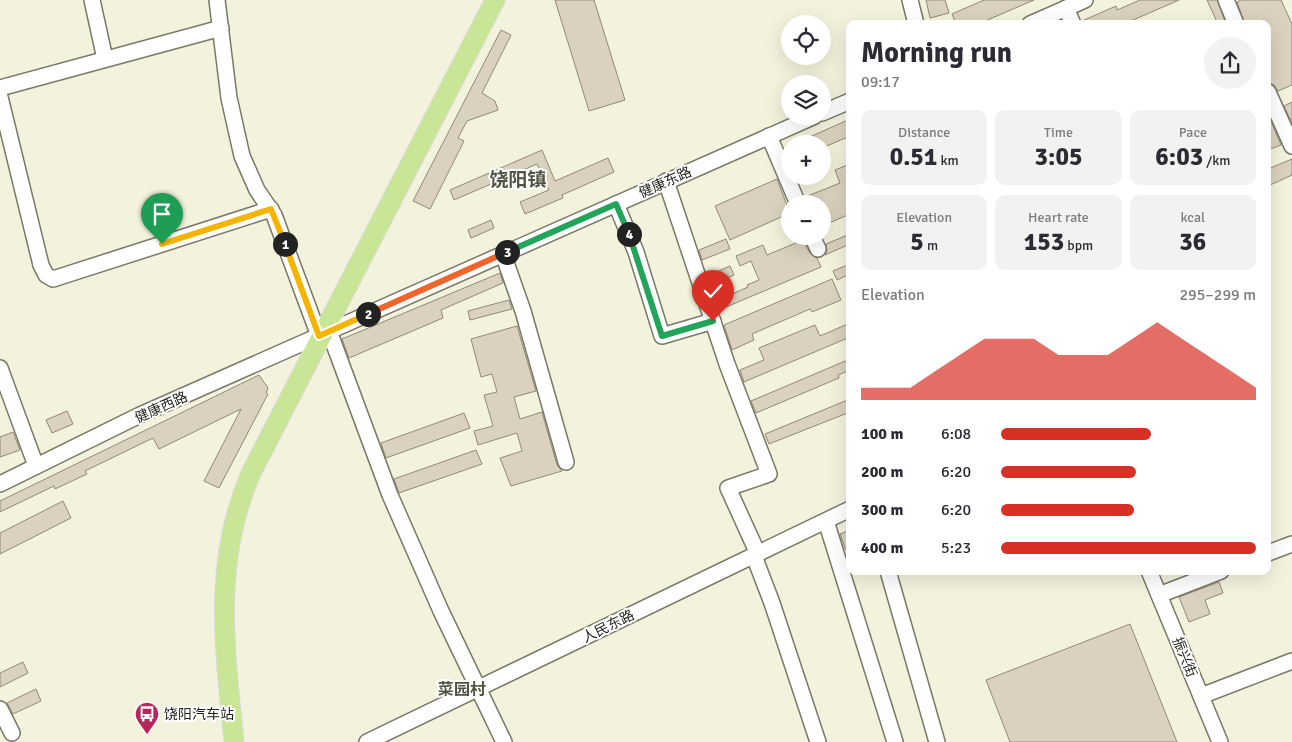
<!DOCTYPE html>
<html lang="en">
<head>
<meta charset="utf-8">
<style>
  :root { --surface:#fff; --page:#f2f2f3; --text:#2b2b33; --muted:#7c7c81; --accent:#d93025 }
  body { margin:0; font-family:Signika,"Noto Sans SC",sans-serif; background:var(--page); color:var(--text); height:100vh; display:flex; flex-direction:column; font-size:19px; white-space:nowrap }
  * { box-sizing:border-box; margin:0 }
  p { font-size:16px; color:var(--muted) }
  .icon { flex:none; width:28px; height:28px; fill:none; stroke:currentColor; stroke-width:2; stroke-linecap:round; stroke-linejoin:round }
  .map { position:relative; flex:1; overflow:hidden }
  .panel { position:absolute; left:846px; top:20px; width:425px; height:555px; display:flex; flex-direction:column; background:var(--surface); border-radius:10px; box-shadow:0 5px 20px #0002 }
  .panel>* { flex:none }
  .fabs { position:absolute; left:781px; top:15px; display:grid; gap:10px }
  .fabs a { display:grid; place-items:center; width:50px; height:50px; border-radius:50%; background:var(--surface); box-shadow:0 5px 20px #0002; font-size:25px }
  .pin { position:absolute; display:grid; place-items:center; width:42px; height:42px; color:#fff; margin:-51px -21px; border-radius:50% 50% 50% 0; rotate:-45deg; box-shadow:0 0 5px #0007 }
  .pin .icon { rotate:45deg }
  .km { position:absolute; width:25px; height:25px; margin:-12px; border-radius:50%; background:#222; color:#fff; font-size:14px; line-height:25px; text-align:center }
  .round { display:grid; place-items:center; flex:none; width:52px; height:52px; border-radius:26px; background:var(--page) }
  .overview { display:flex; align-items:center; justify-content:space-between; height:85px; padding:0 15px }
  h1 { font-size:28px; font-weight:700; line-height:38px }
  .metrics { display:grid; grid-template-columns:repeat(3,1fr); gap:8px; height:85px; padding:5px 15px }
  .metrics div { display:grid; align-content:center; border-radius:10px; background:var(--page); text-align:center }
  .metrics b { font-size:25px; font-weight:700 }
  .metrics small { font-size:14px; font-weight:400 }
  .metrics p { font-size:14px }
  .chart { height:140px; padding:10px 15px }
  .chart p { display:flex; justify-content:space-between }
  .chart svg { width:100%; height:90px; margin-top:5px; fill:var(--accent); opacity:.7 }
  ul { padding:0 15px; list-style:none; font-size:16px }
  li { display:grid; grid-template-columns:80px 60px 1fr; align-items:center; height:38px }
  li i { height:12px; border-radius:6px; background:var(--accent) }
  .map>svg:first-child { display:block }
  .building { fill:#dad1be; stroke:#918977 }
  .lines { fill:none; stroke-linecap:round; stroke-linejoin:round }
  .minor-casing { stroke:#797967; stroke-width:18 }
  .major-casing { stroke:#dbdbda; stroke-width:21 }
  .minor { stroke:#fff; stroke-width:15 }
  .major { stroke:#c8e695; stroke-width:19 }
  .split-1-casing { stroke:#fff; stroke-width:10 }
  .split-2-casing { stroke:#fff; stroke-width:10 }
  .split-3-casing { stroke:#fff; stroke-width:10 }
  .split-4-casing { stroke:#fff; stroke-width:10 }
  .split-5-casing { stroke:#fff; stroke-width:10 }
  .split-1 { stroke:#f5b400; stroke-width:6 }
  .split-2 { stroke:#f5b400; stroke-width:6 }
  .split-3 { stroke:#f0652b; stroke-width:6 }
  .split-4 { stroke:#22a559; stroke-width:6 }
  .split-5 { stroke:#22a559; stroke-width:6 }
  .labels { text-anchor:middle; stroke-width:4; stroke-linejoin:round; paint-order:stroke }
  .street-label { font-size:14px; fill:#1f1f18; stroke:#fff }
  .poi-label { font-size:14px; fill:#1f1f18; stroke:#fff; text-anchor:start }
  .quarter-label { font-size:16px; font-weight:bold; fill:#535342; stroke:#fff }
  .district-label { font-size:19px; font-weight:bold; fill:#535342; stroke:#fff }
</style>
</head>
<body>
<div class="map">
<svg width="1292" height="742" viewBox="0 0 1292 742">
  <rect width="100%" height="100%" fill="#f2f2dd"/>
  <g class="building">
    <polygon points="555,0 594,0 625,100 589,111"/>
    <polygon points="926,0 945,0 949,13 930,18"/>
    <polygon points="984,0 1034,0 978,24 956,24 952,14"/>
    <polygon points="1140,0 1179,0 1124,24 1082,24 1082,21 1116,6 1117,10"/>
    <polygon points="1207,0 1217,0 1226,24 1218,24"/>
    <polygon points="1241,0 1281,0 1292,24 1292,85 1278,91 1274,85 1268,83 1268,24 1245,24 1237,2"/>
    <polygon points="501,30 511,35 482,93 495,101 498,110 467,121 458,138 464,141 430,209 413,201"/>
    <polygon points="1292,102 1292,123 1284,106"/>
    <polygon points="1268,114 1281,145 1268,150"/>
    <polygon points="850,119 850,136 822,148 822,144 794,144"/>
    <polygon points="542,150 555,181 608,158 614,172 562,195 563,198 525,214 520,202 549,190 537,164 454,200 450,190"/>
    <polygon points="1292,159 1292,175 1268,186 1268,169"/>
    <polygon points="850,164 850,214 822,226 822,204 807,204 805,197 840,183 835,170"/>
    <polygon points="777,179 790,213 730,240 715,206"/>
    <polygon points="491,220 494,228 471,238 468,230"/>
    <polygon points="850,234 850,244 825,255 827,250 826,244"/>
    <polygon points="726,239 730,249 702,260 699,250"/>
    <polygon points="803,240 810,253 817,258 821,267 719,310 716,301 748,287 747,285 759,280 751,261 740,266 736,256 763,245 767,255"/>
    <polygon points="850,264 850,274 837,280 833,271"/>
    <polygon points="730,266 734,275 711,285 707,276"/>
    <polygon points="500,273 503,283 441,310 443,318 349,358 342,339"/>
    <polygon points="832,279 841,300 812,312 810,309 752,334 754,340 732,350 724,325"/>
    <polygon points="509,300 512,309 470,320 468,311"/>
    <polygon points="850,323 850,337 744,382 740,370 764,360 759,348 815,325 820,336"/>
    <polygon points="517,326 536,391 514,397 520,419 542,412 557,465 562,471 511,486 500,458 522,451 517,433 478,445 474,431 493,426 484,395 497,392 492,374 481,377 471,339"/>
    <polygon points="850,359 850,370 838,375 839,378 756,413 751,401"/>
    <polygon points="259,375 268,388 266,393 268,394 219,488 204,481 241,409 159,449 153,438 85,471 87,474 55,489 54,486 0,512 0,501"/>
    <polygon points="850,399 850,412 769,444 765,434"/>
    <polygon points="67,411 73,424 52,433 46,420"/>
    <polygon points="464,413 470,428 386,458 381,443"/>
    <polygon points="13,432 20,450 0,457 0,437"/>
    <polygon points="476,450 482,464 399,493 394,479"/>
    <polygon points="63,501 71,518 0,554 0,533"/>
    <polygon points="850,530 850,561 840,534"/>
    <polygon points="1219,582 1223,593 1205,600 1210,614 1189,622 1179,597"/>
    <polygon points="1130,624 1177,742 1010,742 986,680"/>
    <polygon points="23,662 28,673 0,687 0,673"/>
    <polygon points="36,689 41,701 13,714 7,703"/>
  </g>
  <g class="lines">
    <defs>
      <g id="minor">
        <polyline points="92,0 105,59"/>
        <polyline points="217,0 229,98 242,156 257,190 274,215 319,336"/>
        <polyline points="910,0 916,24"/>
        <polyline points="1226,0 1236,24"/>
        <polyline points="1066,8 1073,24"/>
        <polyline points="1030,24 1085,0"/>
        <polyline points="0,88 221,28"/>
        <polyline points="1268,92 1292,146"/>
        <polyline points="0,97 41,265 46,275 53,279 271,209"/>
        <polyline points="822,113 850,101"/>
        <polyline points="769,136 798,204"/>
        <polyline points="666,181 727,364 769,474 728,488 758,554"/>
        <polyline points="616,204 636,252 662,336 713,321"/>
        <polyline points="812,236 818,249"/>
        <polyline points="503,254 523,311 566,462"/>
        <polyline points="329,331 390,495 441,611 504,742"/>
        <polyline points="0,368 36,466"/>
        <polyline points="0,484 140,415 815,116"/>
        <polyline points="826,521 895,742"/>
        <polyline points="1268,553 1292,544"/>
        <polyline points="754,556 772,603 818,742"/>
        <polyline points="888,571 937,742"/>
        <polyline points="1149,571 1220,742"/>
        <polyline points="1159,595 1221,571"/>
        <polyline points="1201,696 1292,661"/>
        <polyline points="0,709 12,733"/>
        <polyline points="367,742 850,509"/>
      </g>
      <path id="major" d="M234 742C225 648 212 563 251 473L495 0"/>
    </defs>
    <use href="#minor" class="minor-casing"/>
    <use href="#major" class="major-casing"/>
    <use href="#minor" class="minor"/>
    <use href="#major" class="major"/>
  </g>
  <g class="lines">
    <defs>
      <polyline id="split-1" points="162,244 271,209 285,244"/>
      <polyline id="split-2" points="285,244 319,336 368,314"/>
      <polyline id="split-3" points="368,314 507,252"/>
      <polyline id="split-4" points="507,252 616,204 629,234"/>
      <polyline id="split-5" points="629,234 662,336 713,321"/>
    </defs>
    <use href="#split-1" class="split-1-casing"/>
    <use href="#split-2" class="split-2-casing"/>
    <use href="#split-3" class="split-3-casing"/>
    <use href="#split-4" class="split-4-casing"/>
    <use href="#split-5" class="split-5-casing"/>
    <use href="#split-1" class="split-1"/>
    <use href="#split-2" class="split-2"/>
    <use href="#split-3" class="split-3"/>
    <use href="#split-4" class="split-4"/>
    <use href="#split-5" class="split-5"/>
  </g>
  <defs>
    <symbol id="bus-pin" viewBox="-11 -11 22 30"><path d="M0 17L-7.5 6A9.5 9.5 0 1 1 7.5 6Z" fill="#b5275a" stroke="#fff"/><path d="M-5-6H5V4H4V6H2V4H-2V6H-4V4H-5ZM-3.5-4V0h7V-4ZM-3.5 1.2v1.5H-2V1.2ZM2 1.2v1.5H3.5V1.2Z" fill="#fff"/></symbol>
  </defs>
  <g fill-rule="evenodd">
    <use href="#bus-pin" x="133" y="700" width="28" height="38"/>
  </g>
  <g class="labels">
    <g class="street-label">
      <text transform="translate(665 182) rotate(-24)" y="5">健康东路</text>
      <text transform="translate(161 407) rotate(-24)" y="5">健康西路</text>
      <text transform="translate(608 626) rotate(-26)" y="5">人民东路</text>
      <text transform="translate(1185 657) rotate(68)" y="5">振兴街</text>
    </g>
    <g class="poi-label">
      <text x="164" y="719">饶阳汽车站</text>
    </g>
    <g class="quarter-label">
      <text x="462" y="695">菜园村</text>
    </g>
    <g class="district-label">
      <text x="518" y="186">饶阳镇</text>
    </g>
  </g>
</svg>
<div class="fabs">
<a><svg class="icon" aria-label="locate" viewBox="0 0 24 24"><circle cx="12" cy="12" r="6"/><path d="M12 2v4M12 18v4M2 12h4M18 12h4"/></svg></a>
<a><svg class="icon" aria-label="layers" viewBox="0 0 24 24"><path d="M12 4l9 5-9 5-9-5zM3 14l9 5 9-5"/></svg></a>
<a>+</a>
<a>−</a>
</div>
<div class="pin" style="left:162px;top:244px;background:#1e9e55"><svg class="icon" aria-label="arrive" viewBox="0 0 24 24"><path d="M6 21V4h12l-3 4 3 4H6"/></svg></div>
<div class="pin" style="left:713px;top:321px;background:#d93025"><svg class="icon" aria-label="check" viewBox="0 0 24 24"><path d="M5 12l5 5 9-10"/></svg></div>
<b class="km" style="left:285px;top:244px">1</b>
<b class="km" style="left:368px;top:314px">2</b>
<b class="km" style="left:507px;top:252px">3</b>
<b class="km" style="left:629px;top:234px">4</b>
<section class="panel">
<div class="overview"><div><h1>Morning run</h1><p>09:17</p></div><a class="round"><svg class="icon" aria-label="share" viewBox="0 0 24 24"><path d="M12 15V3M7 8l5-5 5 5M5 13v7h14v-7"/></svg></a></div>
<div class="metrics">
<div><p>Distance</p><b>0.51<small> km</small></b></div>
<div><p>Time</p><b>3:05</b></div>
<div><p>Pace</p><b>6:03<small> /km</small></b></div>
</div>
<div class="metrics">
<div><p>Elevation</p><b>5<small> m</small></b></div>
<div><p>Heart rate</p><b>153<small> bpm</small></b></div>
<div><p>kcal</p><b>36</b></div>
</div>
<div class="chart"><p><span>Elevation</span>295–299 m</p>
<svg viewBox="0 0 160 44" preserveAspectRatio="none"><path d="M0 44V38L10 38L20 38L30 30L40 22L50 14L60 14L70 14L80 22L90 22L100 22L110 14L120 6L130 14L140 22L150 30L160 38V44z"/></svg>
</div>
<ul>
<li><b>100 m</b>6:08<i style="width:59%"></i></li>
<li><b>200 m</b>6:20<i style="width:53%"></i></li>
<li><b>300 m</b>6:20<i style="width:52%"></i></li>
<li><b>400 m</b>5:23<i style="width:100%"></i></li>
</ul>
</section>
</div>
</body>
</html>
